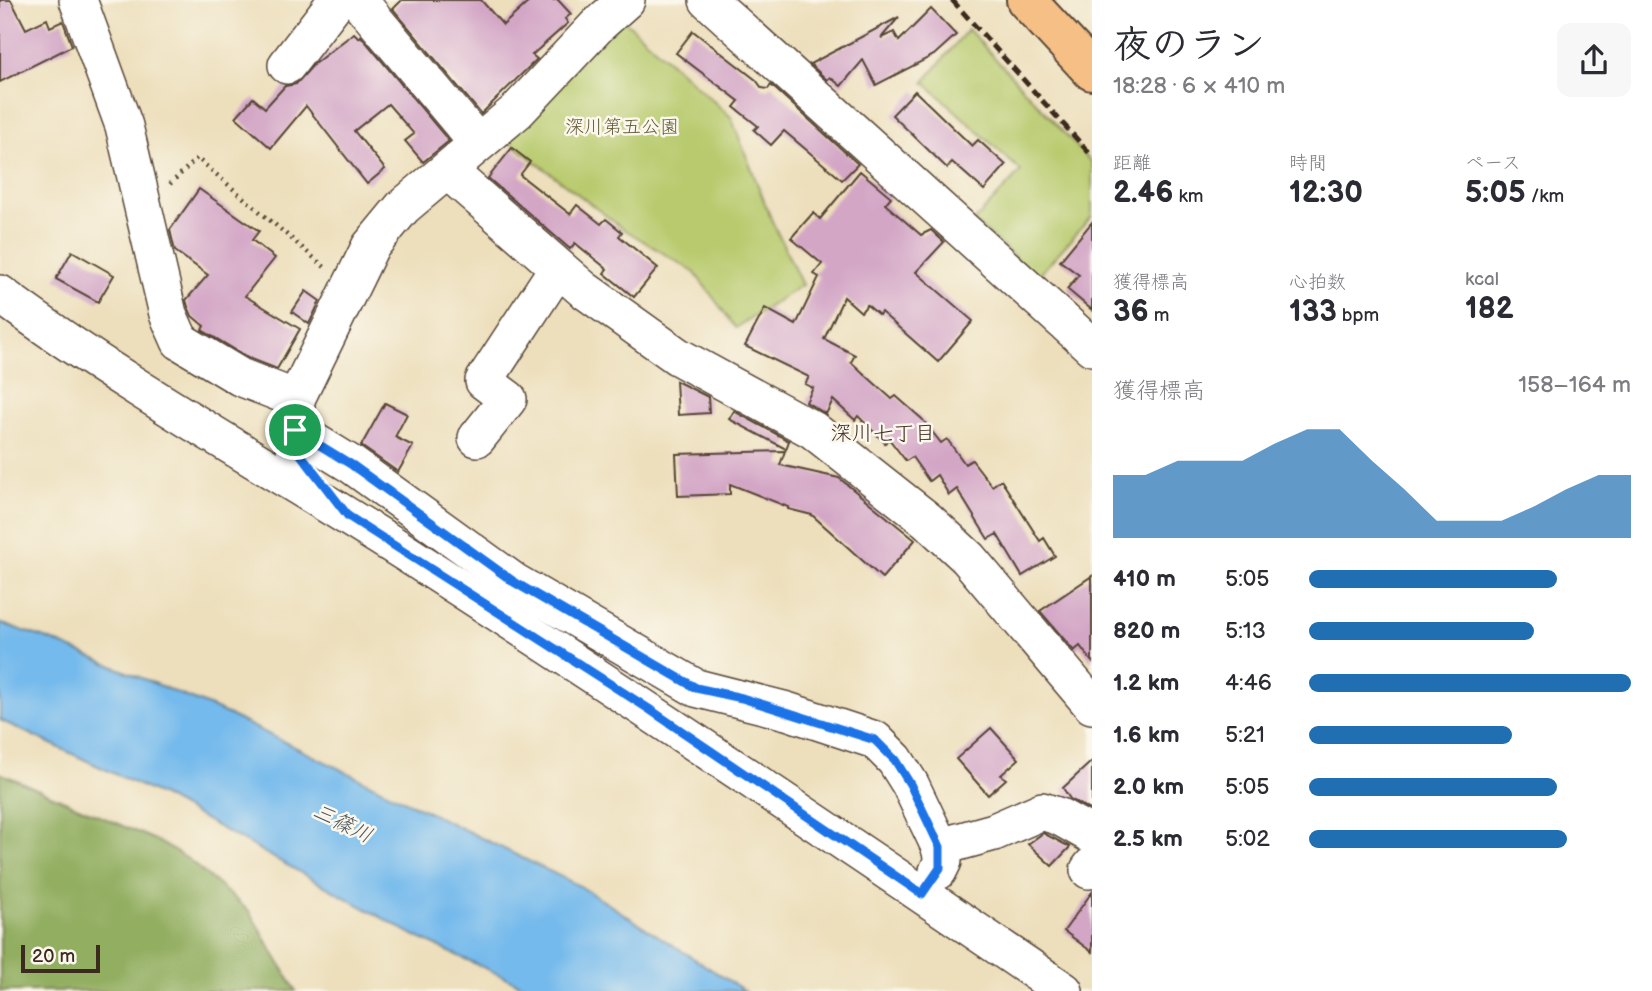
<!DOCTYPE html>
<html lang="ja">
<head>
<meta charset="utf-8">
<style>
  :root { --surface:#fff; --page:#f7f7f7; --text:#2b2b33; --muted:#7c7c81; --accent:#1f6fb2 }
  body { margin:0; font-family:"Balsamiq Sans","Klee One",sans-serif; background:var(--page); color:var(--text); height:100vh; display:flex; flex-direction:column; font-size:26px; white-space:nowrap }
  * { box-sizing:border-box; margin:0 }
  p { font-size:23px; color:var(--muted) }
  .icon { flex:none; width:38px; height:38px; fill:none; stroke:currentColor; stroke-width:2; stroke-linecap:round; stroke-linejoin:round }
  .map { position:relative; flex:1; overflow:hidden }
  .details { display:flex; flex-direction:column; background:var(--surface); width:560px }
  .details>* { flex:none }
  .scale { position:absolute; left:21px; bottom:18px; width:79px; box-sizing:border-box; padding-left:7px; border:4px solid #3b2a1e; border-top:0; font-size:19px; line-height:24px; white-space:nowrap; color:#3b2a1e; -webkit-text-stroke:5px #fbf7ec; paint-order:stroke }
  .pin { position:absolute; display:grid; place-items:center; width:60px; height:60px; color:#fff; margin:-30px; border:4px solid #fff; border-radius:50%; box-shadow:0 2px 7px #0007 }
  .round { display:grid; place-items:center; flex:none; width:74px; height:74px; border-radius:14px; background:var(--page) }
  .head { display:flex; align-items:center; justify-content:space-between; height:119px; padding:0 21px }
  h1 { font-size:38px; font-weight:700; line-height:52px }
  .stats { display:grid; grid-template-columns:repeat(3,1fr); gap:10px; height:119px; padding:7px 21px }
  .stats div { display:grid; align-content:center }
  .stats b { font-size:30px; font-weight:700 }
  .stats small { font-size:19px; font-weight:400 }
  .stats p { font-size:19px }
  .chart { height:196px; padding:14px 21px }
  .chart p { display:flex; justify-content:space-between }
  .chart svg { width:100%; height:126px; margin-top:7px; fill:var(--accent); opacity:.7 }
  ul { padding:0 21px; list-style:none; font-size:23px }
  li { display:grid; grid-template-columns:112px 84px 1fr; align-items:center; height:52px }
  li i { height:18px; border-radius:9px; background:var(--accent) }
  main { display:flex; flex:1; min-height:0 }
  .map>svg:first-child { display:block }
  .green { fill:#b8ca6d; stroke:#7a7a46; stroke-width:2 }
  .forest { fill:#92ae60; stroke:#666c3f; stroke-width:2 }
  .water { fill:#75baec; stroke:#587285; stroke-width:2 }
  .building { fill:#d3a6c6 }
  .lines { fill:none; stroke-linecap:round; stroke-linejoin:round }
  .minor-casing { stroke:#564536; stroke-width:40 }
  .major-casing { stroke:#564536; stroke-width:42 }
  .path { stroke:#564536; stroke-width:4.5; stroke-dasharray:2 5; stroke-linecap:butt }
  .minor { stroke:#fff; stroke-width:37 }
  .major { stroke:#f5bf86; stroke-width:38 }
  .rail { stroke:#3b2a1e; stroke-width:5; stroke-dasharray:10 5; stroke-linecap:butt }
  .route-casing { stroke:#fff; stroke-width:14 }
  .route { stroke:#1a73e8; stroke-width:9 }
  .labels { text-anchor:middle; stroke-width:5; stroke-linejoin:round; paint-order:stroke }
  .park-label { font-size:19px; fill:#605a36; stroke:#fbf7ec }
  .neighbourhood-label { font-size:21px; fill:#3b2a1e; stroke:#fbf7ec }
  .water-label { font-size:21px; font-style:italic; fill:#4c555c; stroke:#fbf7ec }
</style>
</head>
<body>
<main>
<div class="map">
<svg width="1092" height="991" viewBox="0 0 1092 991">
  <rect width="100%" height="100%" fill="#fbf7ec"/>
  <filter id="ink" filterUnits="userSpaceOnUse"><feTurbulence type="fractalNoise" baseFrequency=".0143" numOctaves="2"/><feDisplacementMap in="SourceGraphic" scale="14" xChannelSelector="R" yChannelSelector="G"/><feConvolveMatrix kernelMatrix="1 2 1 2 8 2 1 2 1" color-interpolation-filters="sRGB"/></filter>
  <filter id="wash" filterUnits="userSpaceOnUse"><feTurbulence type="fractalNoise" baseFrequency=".00686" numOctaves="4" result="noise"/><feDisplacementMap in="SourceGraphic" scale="28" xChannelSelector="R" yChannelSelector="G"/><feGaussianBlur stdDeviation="1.57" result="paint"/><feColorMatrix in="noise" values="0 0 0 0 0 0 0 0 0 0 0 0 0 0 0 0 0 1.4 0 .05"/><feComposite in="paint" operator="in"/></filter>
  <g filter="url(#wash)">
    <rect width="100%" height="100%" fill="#eddfbc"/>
    <g class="green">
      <polygon points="614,11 731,117 772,221 802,285 736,328 694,272 622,228 494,130"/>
      <polygon points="968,29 1092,163 1092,216 1037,277 974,221 1021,171 924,82"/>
    </g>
    <polygon class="forest" points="0,773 153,839 188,859 249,911 296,991 0,991"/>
    <polygon class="water" points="0,623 48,639 223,712 580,886 745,991 535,991 417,937 164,797 0,720"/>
    <g id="blocks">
      <g class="building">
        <polygon points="0,0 11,0 26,29 47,19 50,27 63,21 72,46 0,82"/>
        <polygon points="402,0 481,0 503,25 531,0 558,0 571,14 565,19 568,23 532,55 537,59 481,114 393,9"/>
        <polygon points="931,9 956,35 934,55 876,85 863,60 841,86 830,77 827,80 810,64 899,17 881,38 894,32 899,41"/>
        <polygon points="693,31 756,80 762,88 768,89 771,85 858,164 842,180 784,131 771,145 754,130 758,126 734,107 739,101 676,53"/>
        <polygon points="354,33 359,38 361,36 449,141 423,162 405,141 414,134 388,104 354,131 385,169 367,184 306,106 271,148 236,117 253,98 265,108 285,86 296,84 314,64"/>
        <polygon points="915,91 972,146 978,140 1006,165 984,190 952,162 947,168 892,115"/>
        <polygon points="512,148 530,162 520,175 570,214 577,205 601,224 606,219 622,232 619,236 658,268 634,297 604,273 607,269 575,243 570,249 488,178"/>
        <polygon points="860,171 891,197 885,204 921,235 931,230 944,242 916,272 973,321 938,362 881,312 879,315 867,305 861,312 844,297 824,339 855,355 851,362 892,399 896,396 922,419 941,443 947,439 965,464 972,460 992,486 1001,480 1040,541 1044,538 1055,556 1022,576 997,534 988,539 957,489 949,495 937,475 929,481 912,457 906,461 889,439 885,443 858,416 855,420 833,400 826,414 806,402 813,388 805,384 809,377 745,346 765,308 796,325 819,277 814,274 822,264 791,238 813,213 820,219"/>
        <polygon points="199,189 259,231 252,240 275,258 245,296 300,329 277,369 249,358 202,330 204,326 192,316 188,307 186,300 208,275 175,251 170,230"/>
        <polygon points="1092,222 1092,310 1067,289 1079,275 1060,261"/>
        <polygon points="72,251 114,275 98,302 56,279"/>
        <polygon points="306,291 320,301 309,324 292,312"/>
        <polygon points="676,381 708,397 709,413 678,415"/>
        <polygon points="385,403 407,414 395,437 413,446 398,472 361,446"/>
        <polygon points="734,411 789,441 786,449 729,419"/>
        <polygon points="785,451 780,465 839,478 915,540 882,578 812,515 788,509 788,507 730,484 730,494 678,496 676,454"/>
        <polygon points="1092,576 1092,662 1080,646 1074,651 1040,611"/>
        <polygon points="991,728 1019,759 1001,775 1006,779 988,795 956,759"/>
        <polygon points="1092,761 1092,811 1070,799 1063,788"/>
        <polygon points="1043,833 1070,847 1052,866 1028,844"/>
        <polygon points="1092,892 1092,952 1064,931"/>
      </g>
    </g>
  </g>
  <g filter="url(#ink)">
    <use href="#blocks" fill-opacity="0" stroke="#564536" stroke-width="2"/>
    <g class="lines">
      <defs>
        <g id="minor">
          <polyline points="78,0 124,126 168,314 180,341 240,377 296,399"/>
          <polyline points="358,0 477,142"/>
          <polyline points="708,0 1092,347"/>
          <polyline points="287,65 337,0"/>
          <polyline points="448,171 583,289 677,356 813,430 927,520 968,558 1092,705"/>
          <path d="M0 294C128 389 270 466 404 552 627 695 846 842 1064 991"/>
          <polyline points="295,430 352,465 514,582 696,688 787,711 875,740 895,760 910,784 940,847"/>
          <polyline points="477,438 508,399 484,381 558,268"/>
          <polyline points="299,452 295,447 296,399 370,247 403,207 517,111 598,25 626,0"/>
          <polyline points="1089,870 1092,866"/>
          <polyline points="938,871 943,861 940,847 994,832 1042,811 1060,817 1092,835"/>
        </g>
        <polyline id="major" points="1026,0 1092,71"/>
      </defs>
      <use href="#minor" class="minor-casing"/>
      <use href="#major" class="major-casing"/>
      <polyline class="path" points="170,184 197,158 327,269"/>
      <use href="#minor" class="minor"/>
      <use href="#major" class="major"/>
      <polyline class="rail" points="952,0 1092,156"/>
    </g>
  </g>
  <g class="lines" filter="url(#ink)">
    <defs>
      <polygon id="route" points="295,430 352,465 514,582 696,688 742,698 875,740 895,760 910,784 940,847 940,868 922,894 649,709 348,516 295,447"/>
    </defs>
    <use href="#route" class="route-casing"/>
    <use href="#route" class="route"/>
  </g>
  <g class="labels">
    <g class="park-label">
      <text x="622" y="133">深川第五公園</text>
    </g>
    <g class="neighbourhood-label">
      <text x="883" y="440">深川七丁目</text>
    </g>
    <g class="water-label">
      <text transform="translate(343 823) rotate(26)" y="7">三篠川</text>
    </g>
  </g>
</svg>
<div class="scale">20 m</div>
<div class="pin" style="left:295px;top:430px;background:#1e9e55"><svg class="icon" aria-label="arrive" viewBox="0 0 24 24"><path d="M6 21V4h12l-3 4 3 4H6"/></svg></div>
</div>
<section class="details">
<div class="head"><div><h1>夜のラン</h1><p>18:28 · 6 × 410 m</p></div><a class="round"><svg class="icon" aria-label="share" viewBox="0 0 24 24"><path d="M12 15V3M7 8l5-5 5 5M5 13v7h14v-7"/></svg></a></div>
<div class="stats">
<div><p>距離</p><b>2.46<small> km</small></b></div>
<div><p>時間</p><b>12:30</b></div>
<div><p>ペース</p><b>5:05<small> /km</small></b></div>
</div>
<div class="stats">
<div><p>獲得標高</p><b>36<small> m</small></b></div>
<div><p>心拍数</p><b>133<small> bpm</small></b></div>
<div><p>kcal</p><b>182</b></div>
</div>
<div class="chart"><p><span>獲得標高</span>158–164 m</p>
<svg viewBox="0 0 160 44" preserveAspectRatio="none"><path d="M0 44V22L10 22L20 17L30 17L40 17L50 11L60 6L70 6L80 17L90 27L100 38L110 38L120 38L130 33L140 27L150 22L160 22V44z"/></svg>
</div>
<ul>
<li><b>410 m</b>5:05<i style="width:77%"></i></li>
<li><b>820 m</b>5:13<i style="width:70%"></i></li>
<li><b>1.2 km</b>4:46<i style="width:100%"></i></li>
<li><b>1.6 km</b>5:21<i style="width:63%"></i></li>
<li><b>2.0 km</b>5:05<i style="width:77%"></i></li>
<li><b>2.5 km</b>5:02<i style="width:80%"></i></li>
</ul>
</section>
</main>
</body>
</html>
